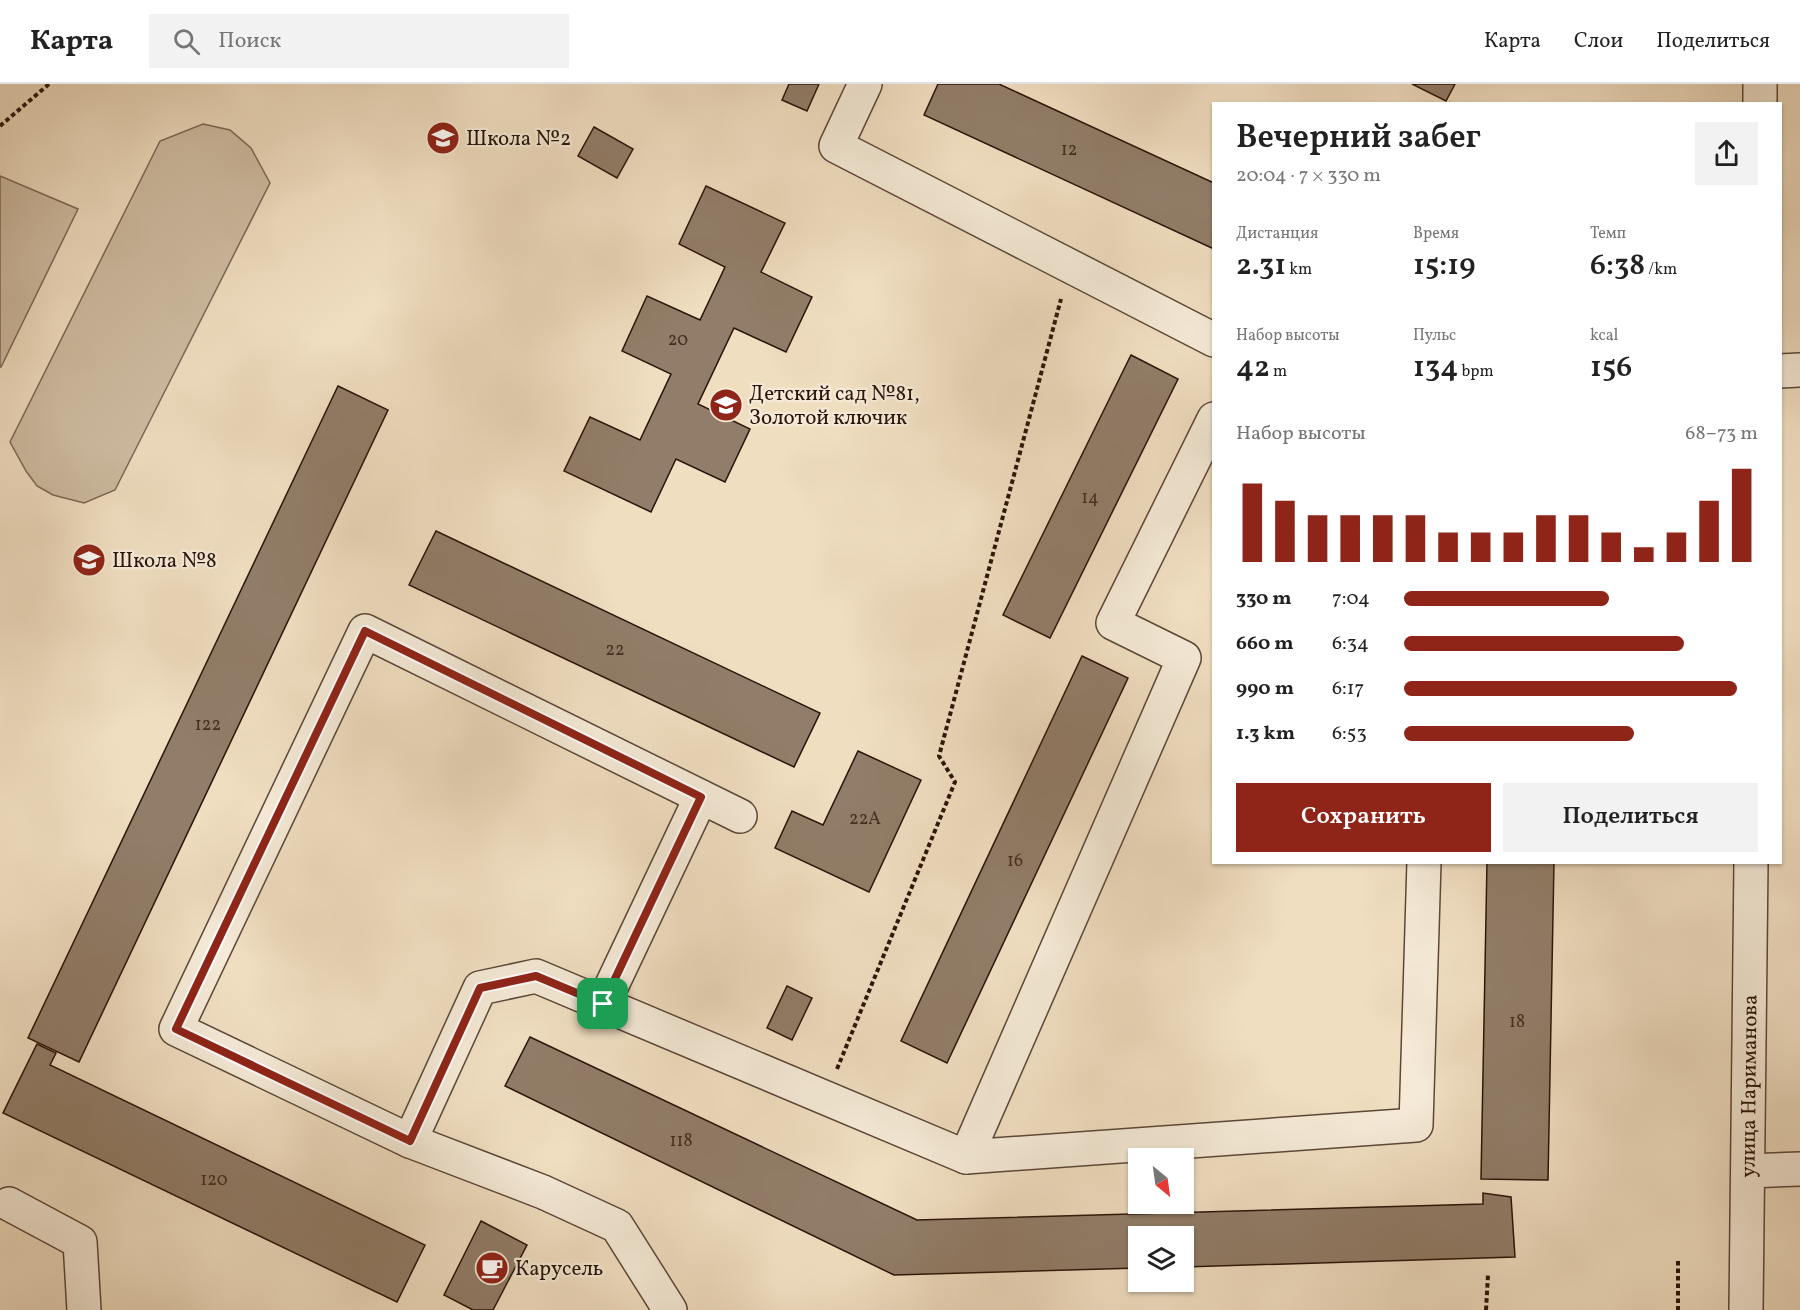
<!DOCTYPE html>
<html lang="ru">
<head>
<meta charset="utf-8">
<style>
  :root { --surface:#fff; --page:#f2f2f2; --text:#222; --muted:#767676; --line:#e0e0e0; --accent:#8f2418 }
  body { margin:0; font-family:Vollkorn,serif; background:var(--page); color:var(--text); height:100vh; display:flex; flex-direction:column; font-size:22px; white-space:nowrap }
  * { box-sizing:border-box; margin:0 }
  p { font-size:20px; color:var(--muted) }
  .icon { flex:none; width:33px; height:33px; fill:none; stroke:currentColor; stroke-width:2; stroke-linecap:round; stroke-linejoin:round }
  .map { position:relative; flex:1; overflow:hidden }
  .side { position:absolute; left:1212px; top:18px; width:570px; height:762px; display:flex; flex-direction:column; background:var(--surface); border-radius:0px; box-shadow:0 2px 4px #0004 }
  .side>* { flex:none }
  .needle { width:39px; rotate:151deg }
  .tools { position:absolute; left:1128px; top:1064px; display:grid; gap:12px }
  .tools a { display:grid; place-items:center; width:66px; height:66px; border-radius:0px; background:var(--surface); box-shadow:0 2px 4px #0004; font-size:30px }
  .pin { position:absolute; display:grid; place-items:center; width:51px; height:51px; color:#fff; margin:-26px; border-radius:12px; box-shadow:0 3px 9px #0006 }
  .round { display:grid; place-items:center; flex:none; width:63px; height:63px; border-radius:0px; background:var(--page) }
  .head { display:flex; align-items:center; justify-content:space-between; height:102px; padding:0 24px }
  h1 { font-size:33px; font-weight:600; line-height:45px }
  .metrics { display:grid; grid-template-columns:repeat(3,1fr); gap:9px; height:102px; padding:6px 24px }
  .metrics div { display:grid; align-content:center }
  .metrics b { font-size:30px; font-weight:600 }
  .metrics small { font-size:16px; font-weight:400 }
  .metrics p { font-size:16px }
  .chart { height:168px; padding:12px 24px }
  .chart p { display:flex; justify-content:space-between }
  .chart svg { width:100%; height:108px; margin-top:6px; stroke:var(--accent); stroke-width:6 }
  .cta { display:flex; gap:12px; margin-top:auto; padding:12px 24px }
  .cta a { flex:1; height:69px; border-radius:0px; background:var(--accent); color:#fff; font-size:24px; font-weight:600; line-height:69px; text-align:center }
  .cta a+a { background:var(--page); color:var(--text) }
  ul { padding:0 24px; list-style:none; font-size:20px }
  li { display:grid; grid-template-columns:96px 72px 1fr; align-items:center; height:45px }
  li i { height:15px; border-radius:8px; background:var(--accent) }
  header { display:flex; align-items:center; gap:36px; box-sizing:border-box; height:84px; padding:0 30px; background:var(--surface); border-bottom:2px solid var(--line) }
  header strong { font-size:28px }
  nav { display:flex; gap:33px; margin-inline-start:auto; font-size:21px }
  .search { width:420px; height:54px; background:var(--page); display:flex; align-items:center; gap:15px; box-sizing:border-box; padding:0 21px; border-radius:0px; color:var(--muted); font-size:22px }
  .map>svg:first-child { display:block }
  .green { fill:#cebca2; stroke:#7c6856; stroke-width:1.5 }
  .building { fill:#917d69; stroke:#2a1409; stroke-width:1.5 }
  .lines { fill:none; stroke-linecap:round; stroke-linejoin:round }
  .minor-casing { stroke:#5c4637; stroke-width:36 }
  .path { stroke:#2a1409; stroke-width:4; stroke-dasharray:4.5 3; stroke-linecap:butt }
  .minor { stroke:#f5ead7; stroke-width:33 }
  .route-casing { stroke:#fff; stroke-width:12 }
  .route { stroke:#8f2418; stroke-width:8 }
  .labels { text-anchor:middle; stroke-width:4.5; stroke-linejoin:round; paint-order:stroke }
  .number-label { font-size:18px; fill:#442e21 }
  .poi-label { font-size:21px; fill:#2a1409; stroke:#f5ead7; text-anchor:start }
  .street-label { font-size:21px; fill:#2a1409; stroke:#f5ead7 }
</style>
</head>
<body>
<header>
<strong>Карта</strong>
<div class="search"><svg class="icon" aria-label="search" viewBox="0 0 24 24"><circle cx="10" cy="10" r="6"/><path d="M15 15l6 6"/></svg>Поиск</div>
<nav><a>Карта</a><a>Слои</a><a>Поделиться</a></nav>
</header>
<div class="map">
<svg width="1800" height="1226" viewBox="0 0 1800 1226">
  <rect width="100%" height="100%" fill="#f0dec1"/>
  <filter id="stains"><feTurbulence type="fractalNoise" baseFrequency=".00333" numOctaves="4"/><feColorMatrix values="0 0 0 0 .2 0 0 0 0 .09 0 0 0 0 .02 0 0 0 .5 -.17"/></filter>
  <radialGradient id="worn" r=".72"><stop offset=".6" stop-color="#630" stop-opacity="0"/><stop offset="1" stop-color="#630" stop-opacity=".3"/></radialGradient>
  <g class="green">
    <polygon points="203,40 230,46 251,64 270,99 115,406 84,419 53,411 37,402 26,387 10,358 160,57"/>
    <polygon points="0,92 78,125 1,283 0,283"/>
  </g>
  <g class="building">
    <polygon points="789,0 819,0 807,27 782,16"/>
    <polygon points="938,0 999,0 1214,99 1214,165 924,31"/>
    <polygon points="1412,0 1455,0 1446,17"/>
    <polygon points="594,43 633,65 617,94 578,72"/>
    <polygon points="706,102 785,139 761,188 812,213 786,268 734,244 698,320 750,345 725,398 676,375 651,428 564,387 590,333 640,356 671,290 622,267 647,212 700,236 725,183 679,160"/>
    <polygon points="1131,271 1178,295 1050,554 1003,531"/>
    <polygon points="338,302 388,326 79,978 28,954"/>
    <polygon points="436,447 820,629 794,683 409,501"/>
    <polygon points="1082,572 1128,594 947,979 901,957"/>
    <polygon points="858,667 921,696 869,808 775,764 792,727 823,741"/>
    <polygon points="1487,778 1554,778 1548,1096 1481,1095"/>
    <polygon points="787,902 812,914 792,956 767,944"/>
    <polygon points="530,953 917,1136 1483,1120 1483,1109 1511,1113 1515,1173 1184,1183 1184,1152 1138,1152 1138,1184 894,1191 505,1002"/>
    <polygon points="37,960 56,969 50,981 425,1161 397,1218 3,1029"/>
    <polygon points="481,1137 527,1161 493,1226 473,1226 444,1211"/>
  </g>
  <g class="lines">
    <defs>
      <g id="minor">
        <polyline points="865,0 836,62 1214,256"/>
        <polyline points="1760,20 1760,0"/>
        <polyline points="1780,287 1800,286"/>
        <polyline points="603,920 701,713"/>
        <polyline points="410,1057 176,945 365,547 740,732"/>
        <polyline points="966,1073 1184,574 1113,539 1214,335"/>
        <polyline points="1748,1087 1800,1085"/>
        <polyline points="9,1120 80,1158 84,1226"/>
        <polyline points="670,1226 617,1142 543,1108 410,1057 480,904 536,892 966,1073 1416,1041 1424,778"/>
        <path id="s1" d="M1746 1226 1751 778"/>
      </g>
    </defs>
    <use href="#minor" class="minor-casing"/>
    <g class="path">
      <polyline points="0,42 49,0"/>
      <polyline points="837,985 955,698 939,672 1061,215"/>
      <polyline points="1678,1177 1678,1226"/>
      <polyline points="1486,1226 1488,1191"/>
    </g>
    <use href="#minor" class="minor"/>
  </g>
  <g class="lines">
    <defs>
      <polygon id="route" points="365,547 701,713 603,920 536,892 480,904 410,1057 176,945"/>
    </defs>
    <use href="#route" class="route-casing"/>
    <use href="#route" class="route"/>
  </g>
  <defs>
    <symbol id="school-disc" viewBox="-11 -11 22 22"><circle r="9.5" fill="#8f2418" stroke="#f5ead7"/><path d="M0-5L7-2L0 1L-7-2ZM-4 1L0 2.5L4 1V4Q0 6-4 4Z" fill="#fff"/></symbol>
    <symbol id="cafe-disc" viewBox="-11 -11 22 22"><circle r="9.5" fill="#8f2418" stroke="#f5ead7"/><path d="M-5.5-4.5H6V0H3Q3 3.5 0 3.5H-2.5Q-5.5 3.5-5.5 0ZM3-3.2v2h1.7v-2ZM-6 4.5H4V6H-6Z" fill="#fff"/></symbol>
  </defs>
  <g fill-rule="evenodd">
    <use href="#school-disc" x="424" y="35" width="38" height="38"/>
    <use href="#school-disc" x="707" y="302" width="38" height="38"/>
    <use href="#school-disc" x="70" y="457" width="38" height="38"/>
    <use href="#cafe-disc" x="473" y="1165" width="38" height="38"/>
  </g>
  <g class="labels">
    <g class="number-label">
      <text x="1069" y="71">12</text>
      <text x="678" y="261">20</text>
      <text x="1090" y="419">14</text>
      <text x="615" y="571">22</text>
      <text x="208" y="646">122</text>
      <text x="865" y="740">22А</text>
      <text x="1015" y="782">16</text>
      <text x="1517" y="943">18</text>
      <text x="681" y="1062">118</text>
      <text x="214" y="1101">120</text>
    </g>
    <g class="poi-label">
      <text x="466" y="61">Школа №2</text>
      <text x="749" y="316">Детский сад №81,<tspan x="749" dy="24">Золотой ключик</tspan></text>
      <text x="112" y="483">Школа №8</text>
      <text x="515" y="1191">Карусель</text>
    </g>
    <g class="street-label">
      <text dy="7" stroke="none"><textPath href="#s1" startOffset="224">улица Нариманова</textPath></text>
    </g>
  </g>
  <rect width="100%" height="100%" filter="url(#stains)"/>
  <rect width="100%" height="100%" fill="url(#worn)"/>
</svg>
<div class="tools">
<a><svg class="needle" viewBox="-14 -14 28 28"><path d="M0-13l5 13h-10z" fill="#e53935"/><path d="M0 13l5-13h-10z" fill="#767676"/></svg></a>
<a><svg class="icon" aria-label="layers" viewBox="0 0 24 24"><path d="M12 4l9 5-9 5-9-5zM3 14l9 5 9-5"/></svg></a>
</div>
<div class="pin" style="left:603px;top:920px;background:#1e9e55"><svg class="icon" aria-label="arrive" viewBox="0 0 24 24"><path d="M6 21V4h12l-3 4 3 4H6"/></svg></div>
<section class="side">
<div class="head"><div><h1>Вечерний забег</h1><p>20:04 · 7 × 330 m</p></div><a class="round"><svg class="icon" aria-label="share" viewBox="0 0 24 24"><path d="M12 15V3M7 8l5-5 5 5M5 13v7h14v-7"/></svg></a></div>
<div class="metrics">
<div><p>Дистанция</p><b>2.31<small> km</small></b></div>
<div><p>Время</p><b>15:19</b></div>
<div><p>Темп</p><b>6:38<small> /km</small></b></div>
</div>
<div class="metrics">
<div><p>Набор высоты</p><b>42<small> m</small></b></div>
<div><p>Пульс</p><b>134<small> bpm</small></b></div>
<div><p>kcal</p><b>156</b></div>
</div>
<div class="chart"><p><span>Набор высоты</span>68–73 m</p>
<svg viewBox="0 0 160 44" preserveAspectRatio="none"><path d="M5 44V12M15 44V19M25 44V25M35 44V25M45 44V25M55 44V25M65 44V32M75 44V32M85 44V32M95 44V25M105 44V25M115 44V32M125 44V38M135 44V32M145 44V19M155 44V6"/></svg>
</div>
<ul>
<li><b>330 m</b>7:04<i style="width:58%"></i></li>
<li><b>660 m</b>6:34<i style="width:79%"></i></li>
<li><b>990 m</b>6:17<i style="width:94%"></i></li>
<li><b>1.3 km</b>6:53<i style="width:65%"></i></li>
</ul>
<div class="cta"><a>Сохранить</a><a>Поделиться</a></div>
</section>
</div>
</body>
</html>
